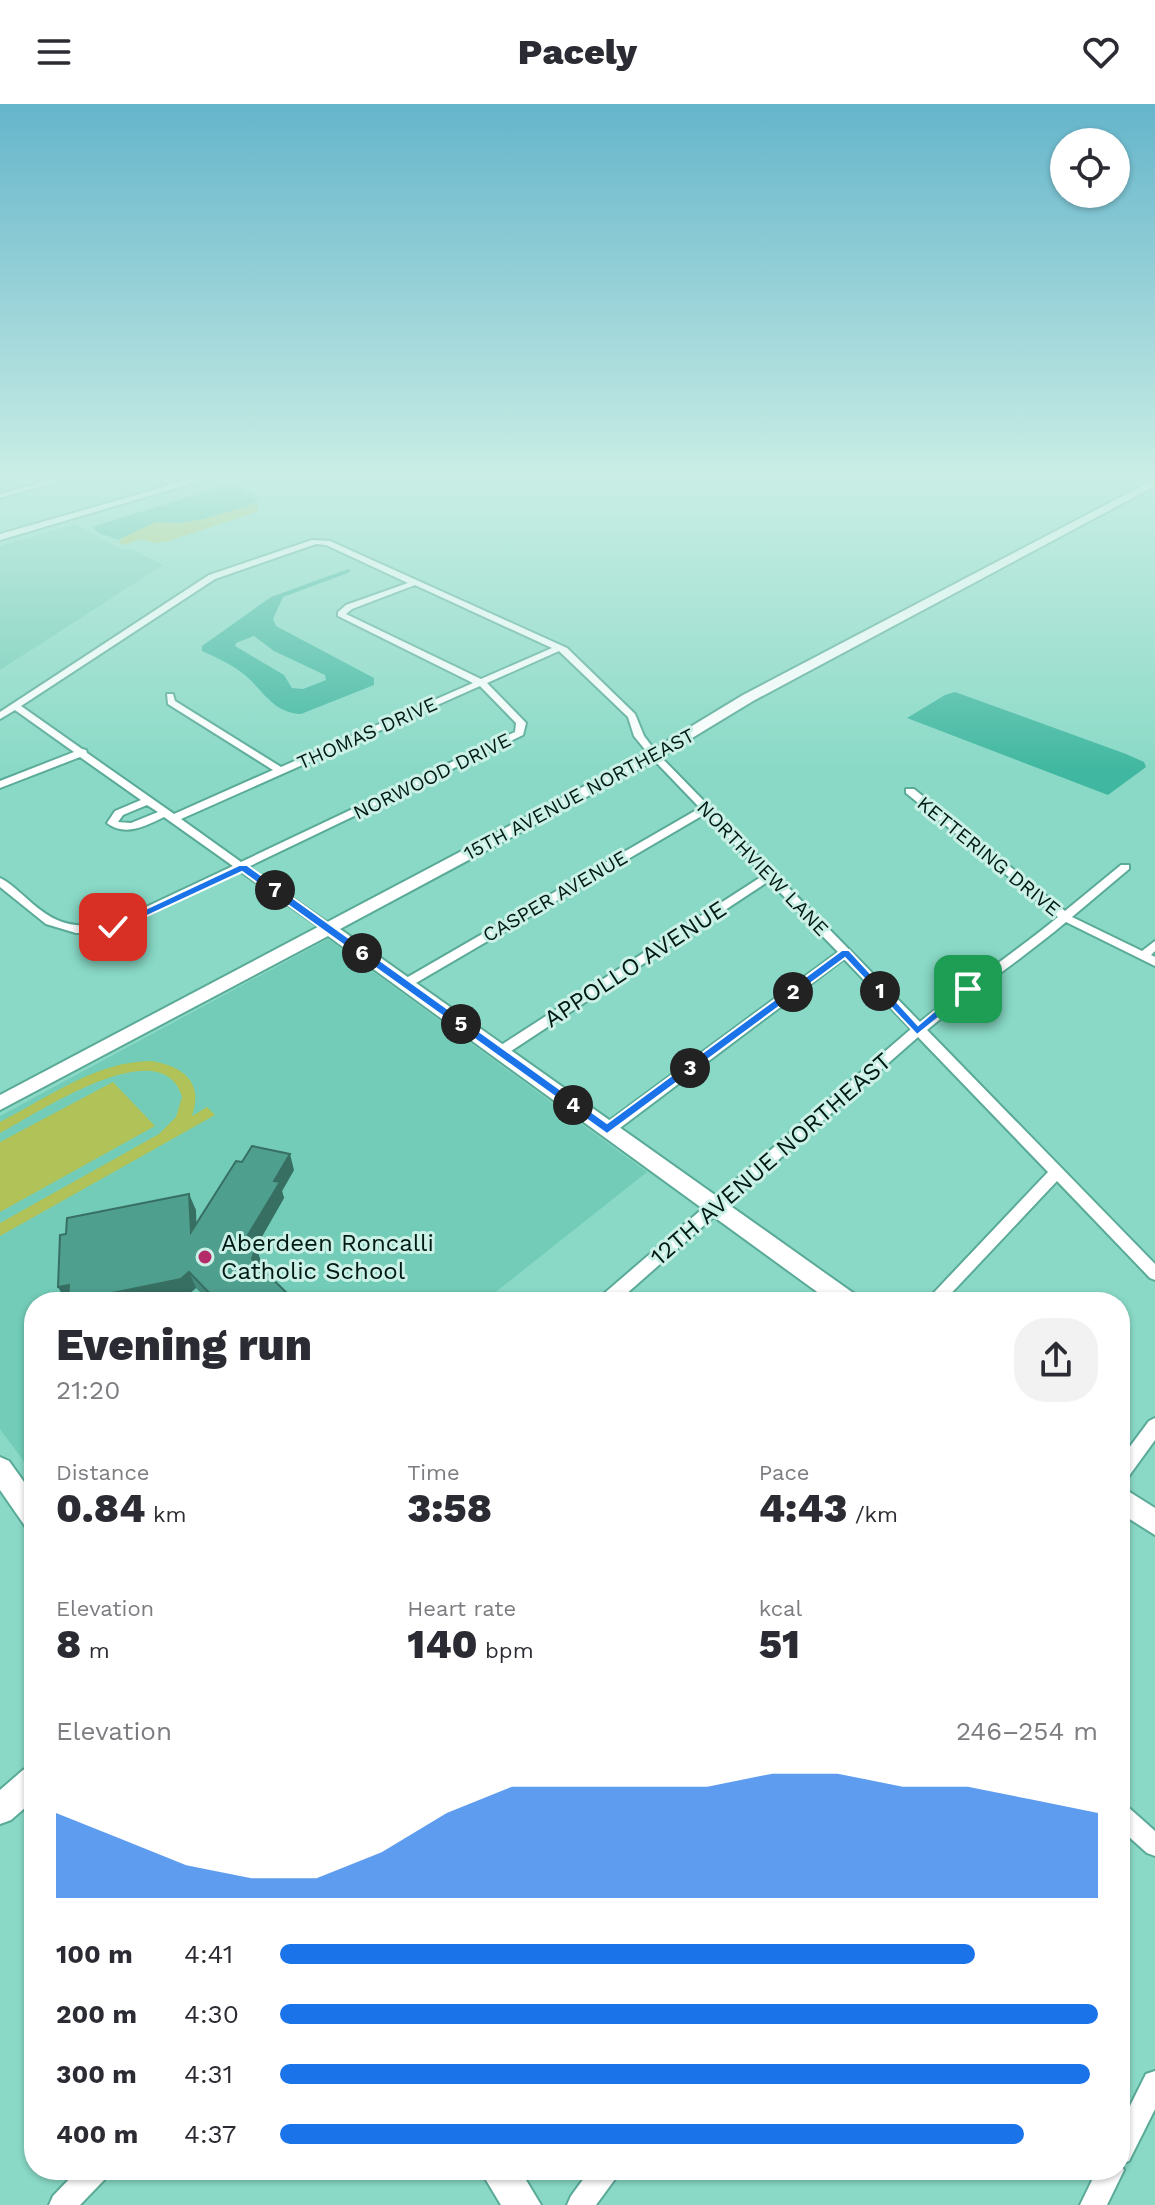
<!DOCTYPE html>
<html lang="en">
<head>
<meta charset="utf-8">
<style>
  :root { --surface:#fff; --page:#f2f2f3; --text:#2b2b33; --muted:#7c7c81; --accent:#1a73e8 }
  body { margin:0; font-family:"Work Sans",sans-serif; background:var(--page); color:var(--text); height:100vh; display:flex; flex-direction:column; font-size:30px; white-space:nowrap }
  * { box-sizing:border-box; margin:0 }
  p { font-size:26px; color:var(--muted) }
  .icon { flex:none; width:44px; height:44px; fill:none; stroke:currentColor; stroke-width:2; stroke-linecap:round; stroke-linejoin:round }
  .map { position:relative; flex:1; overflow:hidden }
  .drawer { position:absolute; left:24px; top:1188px; width:1106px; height:888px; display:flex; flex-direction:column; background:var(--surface); border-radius:32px; box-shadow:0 2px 6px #0004 }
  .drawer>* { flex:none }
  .buttons { position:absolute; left:1050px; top:24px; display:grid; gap:16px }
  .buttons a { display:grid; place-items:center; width:80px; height:80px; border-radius:50%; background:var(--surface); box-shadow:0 2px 6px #0004; font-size:40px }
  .pin { position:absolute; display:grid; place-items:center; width:68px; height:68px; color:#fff; margin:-34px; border-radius:16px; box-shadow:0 4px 12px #0006 }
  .km { position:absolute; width:40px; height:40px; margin:-20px; border-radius:50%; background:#222; color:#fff; font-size:22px; line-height:40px; text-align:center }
  .round { display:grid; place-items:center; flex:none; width:84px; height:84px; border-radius:32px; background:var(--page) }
  .overview { display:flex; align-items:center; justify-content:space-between; height:136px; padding:0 32px }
  h1 { font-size:44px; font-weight:800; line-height:60px }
  .metrics { display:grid; grid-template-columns:repeat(3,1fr); gap:12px; height:136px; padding:8px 32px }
  .metrics div { display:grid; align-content:center }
  .metrics b { font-size:40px; font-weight:800 }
  .metrics small { font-size:22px; font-weight:400 }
  .metrics p { font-size:22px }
  .chart { height:224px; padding:16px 32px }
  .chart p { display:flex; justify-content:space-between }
  .chart svg { width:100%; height:144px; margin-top:8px; fill:var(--accent); opacity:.7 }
  ul { padding:0 32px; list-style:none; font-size:26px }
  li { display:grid; grid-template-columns:128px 96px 1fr; align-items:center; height:60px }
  li i { height:20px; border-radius:10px; background:var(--accent) }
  header { display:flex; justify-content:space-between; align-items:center; height:104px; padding:0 32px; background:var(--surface); font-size:36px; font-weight:800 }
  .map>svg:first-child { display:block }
  .built { fill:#72ccb7 }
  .green { fill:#b0c258 }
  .water { fill:#40b7a0; fill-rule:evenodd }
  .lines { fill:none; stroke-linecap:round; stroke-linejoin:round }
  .street-casing { stroke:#5aaa98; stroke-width:4 }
  .secondary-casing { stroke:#5aaa98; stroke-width:4 }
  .street { fill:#fff; fill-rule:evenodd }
  .secondary { fill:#fff; fill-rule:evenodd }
  .wall { fill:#44897a }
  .shaded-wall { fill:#376f63 }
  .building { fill:#4f9f8e; stroke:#376f63; stroke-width:2 }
  .route { fill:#1a73e8; stroke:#fff; stroke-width:2 }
  .poi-dot { fill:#b42b6a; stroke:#cbf1e7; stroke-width:3 }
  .labels { text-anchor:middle; stroke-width:6; stroke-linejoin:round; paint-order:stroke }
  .far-street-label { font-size:20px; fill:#011914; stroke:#cbf1e7 }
  .street-label { font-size:24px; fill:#011914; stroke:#cbf1e7 }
  .poi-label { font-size:24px; fill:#011914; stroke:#cbf1e7; text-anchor:start }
</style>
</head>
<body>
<header><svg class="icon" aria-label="menu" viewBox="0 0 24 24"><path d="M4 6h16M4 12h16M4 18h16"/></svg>Pacely<svg class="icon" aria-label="heart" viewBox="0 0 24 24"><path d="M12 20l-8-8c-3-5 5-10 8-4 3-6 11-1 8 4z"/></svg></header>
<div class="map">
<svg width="1155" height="2101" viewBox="0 0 1155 2101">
  <rect width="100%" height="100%" fill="#89d9c6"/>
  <g class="built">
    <polygon points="75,420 122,445 132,445 163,461 0,566 0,442"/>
    <polygon points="328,835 647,1068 483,1198 34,1198 34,1371 0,1325 0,1012"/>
  </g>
  <g class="green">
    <polygon points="257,396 259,405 254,409 168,437 155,439 141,435 124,441 118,438 133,426 156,418 180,419 248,402"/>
    <path d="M151 957C183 962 204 978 192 1012L207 1003 215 1011 0 1132V1119L159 1030 176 1013 182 993C162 924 35 1011 0 1029V1018C47 994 97 957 151 957Z"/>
    <polygon points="113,978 155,1022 0,1108 0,1038"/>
  </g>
  <g class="water">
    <polygon points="226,381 242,384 262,394 248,402 204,415 180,419 156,418 118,436 99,429 92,423"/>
    <path d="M348 465 351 466 348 469 283 493 273 515 276 522 374 574V581L301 610C270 608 263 584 241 568 229 559 215 553 202 547V542L271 493ZM254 532 274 547 325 571 326 576 303 585 292 584 284 571 235 542 236 539Z"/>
    <polygon points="955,588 1126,650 1144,658 1146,663 1108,691 907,614 945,591"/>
  </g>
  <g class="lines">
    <defs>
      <g id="street">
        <polygon points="61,374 72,374 0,394 0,390"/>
        <polygon points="156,374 164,374 180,382 175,383"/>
        <path d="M312 436 330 437 567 544 635 610 644 632 657 649 920 918C965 882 1013 850 1058 813L906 689V685H914L1065 807 1121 761H1129V765L1072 813 1142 847 1155 837V847L1151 851 1155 853V862L1066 818C1021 856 972 888 927 926L1155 1160V1176L1150 1174 1057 1077 943 1198H925L1048 1068 918 933 617 1198H598L600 1193 911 925 844 855 612 1030H602L600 1026 602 1022 838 848 769 777 505 951H495L494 948 495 945 764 771 705 710 409 883H401L399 880 401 877 700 704 651 653 634 632 628 613 559 547 487 579 526 619 523 631 248 763 332 822V826H324L240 767 117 825 92 829H76L46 820 0 783V774C9 778 17 786 25 793 54 820 71 825 110 820L233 762 164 713C146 722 125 733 107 719L115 707 141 696 80 653 0 684V677L74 648 15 606 0 615V608L209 471ZM316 440 326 441 408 479 346 501 338 508V512L473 579 281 663 175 597 173 590H167L168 600 273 666 174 710 87 649 86 646 82 645 21 602 215 475ZM415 481 552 544 481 575 346 510 352 505ZM480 582 516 619 515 628 241 758 181 715ZM147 701 158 708 131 719 118 718 123 711Z"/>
        <polygon points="1155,1314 1155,1336 1126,1376 1120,1378 1120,1356 1149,1317"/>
        <polygon points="1120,1700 1128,1703 1155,1727 1155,1752 1147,1749 1120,1725"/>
        <polygon points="1155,1967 1155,2005 1129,2057 1121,2060 1124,2066 1107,2101 1080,2101 1097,2066 1120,2066 1120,2022 1146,1970"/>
        <polygon points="78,2066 109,2066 105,2075 80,2101 49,2101 53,2092"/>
        <polygon points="590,2066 619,2066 615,2075 596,2101 567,2101 571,2092"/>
      </g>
      <g id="secondary">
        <polygon points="195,374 210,374 0,436 0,430"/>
        <polygon points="1155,375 1155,382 753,597 659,654 340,825 856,1191 859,1198 831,1198 328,832 0,1006 0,991 649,648 743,591"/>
        <polygon points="0,1353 9,1357 34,1392 34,1425 25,1422 0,1386"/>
        <polygon points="1120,1382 1155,1404 1155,1431 1120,1409"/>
        <polygon points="34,1662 34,1696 11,1716 0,1720 0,1686 23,1666"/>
        <polygon points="480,2066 520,2066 541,2101 501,2101"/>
      </g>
    </defs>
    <use href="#street" class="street-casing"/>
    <use href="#secondary" class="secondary-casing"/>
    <use href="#street" class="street"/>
    <use href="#secondary" class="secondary"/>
  </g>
  <polygon class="wall" points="294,1066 282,1087 284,1094 256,1143 261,1158 260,1162 295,1198 210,1198 196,1184 188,1191 152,1198 67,1198 58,1183 196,1106 196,1120"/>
  <g class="shaded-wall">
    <polygon points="290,1050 294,1066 282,1087 284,1094 256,1143 261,1158 258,1171 252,1155 248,1131 274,1077"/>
    <polygon points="189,1090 196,1106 197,1144 191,1128"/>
    <polygon points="189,1168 196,1184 188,1191 152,1198 70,1198"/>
    <polygon points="69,1181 69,1198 67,1198 58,1183"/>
  </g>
  <polygon class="building" points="252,1042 290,1050 274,1077 280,1078 248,1131 256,1142 252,1155 294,1196 292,1198 218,1198 189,1168 181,1175 68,1198 69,1181 58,1183 60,1131 66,1130 67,1114 189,1090 191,1128 236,1057 242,1058"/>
  <linearGradient id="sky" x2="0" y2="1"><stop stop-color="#65b5cb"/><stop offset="0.56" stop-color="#caeee5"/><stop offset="1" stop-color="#caeee5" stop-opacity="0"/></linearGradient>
  <rect width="1155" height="668" fill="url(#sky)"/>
  <polygon class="route" points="239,761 247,761 607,1019 842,846 849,846 918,921 964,882 974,885 917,931 845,854 607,1030 242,768 117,826 107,823"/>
  <circle class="poi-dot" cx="205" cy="1153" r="8"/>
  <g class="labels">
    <g class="far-street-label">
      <text transform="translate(367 629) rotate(-24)" y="7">THOMAS DRIVE</text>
      <text transform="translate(432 672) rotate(-26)" y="7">NORWOOD DRIVE</text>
      <text transform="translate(579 690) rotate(-28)" y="7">15TH AVENUE NORTHEAST</text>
      <text transform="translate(989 752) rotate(39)" y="7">KETTERING DRIVE</text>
      <text transform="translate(763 764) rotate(46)" y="7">NORTHVIEW LANE</text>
      <text transform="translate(555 792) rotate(-30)" y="7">CASPER AVENUE</text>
    </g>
    <g class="street-label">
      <text transform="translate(635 860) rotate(-33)" y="8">APPOLLO AVENUE</text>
      <text transform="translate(771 1055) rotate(-41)" y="8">12TH AVENUE NORTHEAST</text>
    </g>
    <g class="poi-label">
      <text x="221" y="1147">Aberdeen Roncalli<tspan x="221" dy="28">Catholic School</tspan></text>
    </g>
  </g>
</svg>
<div class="buttons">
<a><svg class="icon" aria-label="locate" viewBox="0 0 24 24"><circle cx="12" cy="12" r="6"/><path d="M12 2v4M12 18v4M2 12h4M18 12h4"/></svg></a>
</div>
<div class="pin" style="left:968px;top:885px;background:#1e9e55"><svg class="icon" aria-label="arrive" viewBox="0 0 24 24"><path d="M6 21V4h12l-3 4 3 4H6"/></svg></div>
<div class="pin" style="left:113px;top:823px;background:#d93025"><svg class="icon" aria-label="check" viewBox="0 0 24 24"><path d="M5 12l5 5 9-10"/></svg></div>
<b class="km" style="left:880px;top:887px">1</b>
<b class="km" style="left:793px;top:888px">2</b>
<b class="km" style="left:690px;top:964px">3</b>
<b class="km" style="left:573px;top:1001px">4</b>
<b class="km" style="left:461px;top:920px">5</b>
<b class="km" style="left:362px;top:849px">6</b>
<b class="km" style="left:275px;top:786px">7</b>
<section class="drawer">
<div class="overview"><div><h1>Evening run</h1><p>21:20</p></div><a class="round"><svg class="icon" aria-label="share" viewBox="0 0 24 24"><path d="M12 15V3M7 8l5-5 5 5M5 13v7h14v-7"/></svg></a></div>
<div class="metrics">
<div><p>Distance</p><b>0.84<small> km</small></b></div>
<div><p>Time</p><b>3:58</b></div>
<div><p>Pace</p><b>4:43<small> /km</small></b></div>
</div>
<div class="metrics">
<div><p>Elevation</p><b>8<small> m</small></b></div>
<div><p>Heart rate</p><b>140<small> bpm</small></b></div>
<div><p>kcal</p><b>51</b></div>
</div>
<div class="chart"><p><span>Elevation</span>246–254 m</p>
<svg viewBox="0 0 160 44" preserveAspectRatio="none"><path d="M0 44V18L10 26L20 34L30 38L40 38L50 30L60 18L70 10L80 10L90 10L100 10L110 6L120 6L130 10L140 10L150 14L160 18V44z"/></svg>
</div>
<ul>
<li><b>100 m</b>4:41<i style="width:85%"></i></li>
<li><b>200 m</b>4:30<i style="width:100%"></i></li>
<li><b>300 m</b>4:31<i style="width:99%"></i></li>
<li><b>400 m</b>4:37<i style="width:91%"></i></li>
</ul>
</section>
</div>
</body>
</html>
